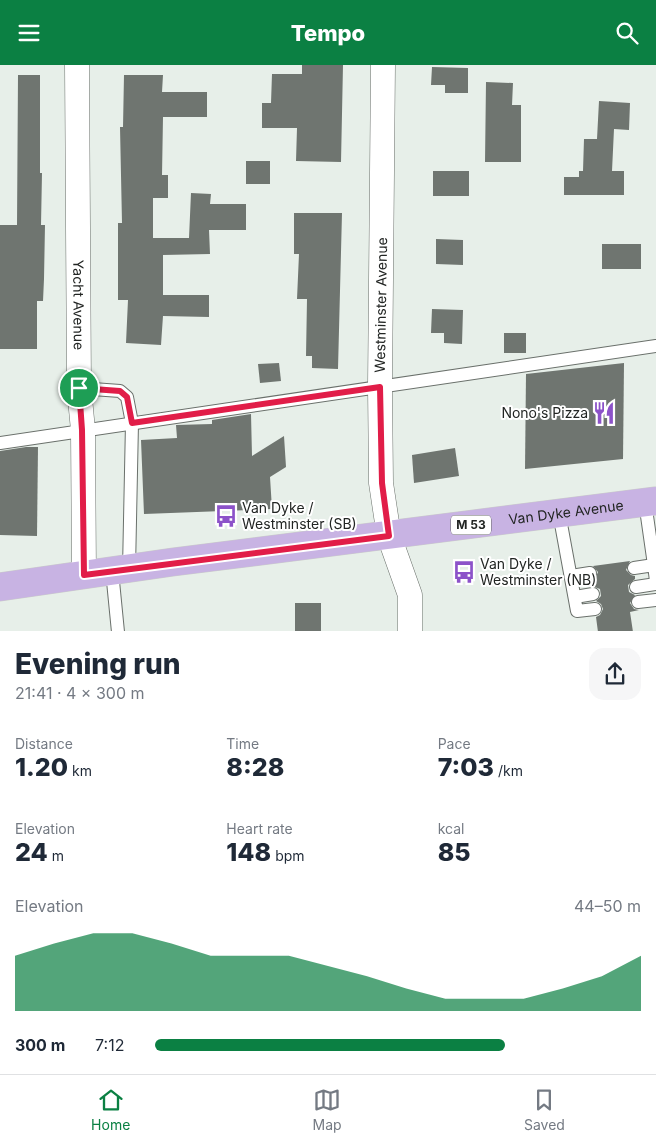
<!DOCTYPE html>
<html lang="en">
<head>
<meta charset="utf-8">
<style>
  :root { --surface:#fff; --page:#f6f6f7; --text:#1f2937; --muted:#747a83; --line:#e0e1e3; --accent:#0b8043 }
  body { margin:0; font-family:Inter,sans-serif; background:var(--page); color:var(--text); height:100vh; display:flex; flex-direction:column; font-size:19px; white-space:nowrap }
  * { box-sizing:border-box; margin:0 }
  p { font-size:16px; color:var(--muted) }
  .icon { flex:none; width:28px; height:28px; fill:none; stroke:currentColor; stroke-width:2; stroke-linecap:round; stroke-linejoin:round }
  .map { position:relative; height:566px; overflow:hidden }
  .details { display:flex; flex-direction:column; background:var(--surface); flex:1 }
  .details>* { flex:none }
  .pin { position:absolute; display:grid; place-items:center; width:42px; height:42px; color:#fff; margin:-21px; border:2px solid #fff; border-radius:50%; box-shadow:0 1px 5px #0007 }
  .round { display:grid; place-items:center; flex:none; width:52px; height:52px; border-radius:15px; background:var(--page) }
  .headline { display:flex; align-items:center; justify-content:space-between; height:85px; padding:0 15px }
  h1 { font-size:28px; font-weight:800; line-height:38px }
  .stats { display:grid; grid-template-columns:repeat(3,1fr); gap:8px; height:85px; padding:5px 15px }
  .stats div { display:grid; align-content:center }
  .stats b { font-size:25px; font-weight:800 }
  .stats small { font-size:14px; font-weight:400 }
  .stats p { font-size:14px }
  .chart { height:140px; padding:10px 15px }
  .chart p { display:flex; justify-content:space-between }
  .chart svg { width:100%; height:90px; margin-top:5px; fill:var(--accent); opacity:.7 }
  ul { padding:0 15px; list-style:none; font-size:16px }
  li { display:grid; grid-template-columns:80px 60px 1fr; align-items:center; height:38px }
  li i { height:12px; border-radius:6px; background:var(--accent) }
  header { display:flex; justify-content:space-between; align-items:center; height:65px; padding:0 15px; background:var(--accent); color:#fff; font-size:22px; font-weight:800 }
  .tabs { display:flex; justify-content:space-around; align-items:center; height:70px; border-top:1px solid var(--line); background:var(--surface); font-size:14px; color:var(--muted) }
  .tabs a { display:grid; justify-items:center; gap:2px }
  .tabs .active { color:var(--accent) }
  .map>svg:first-child { display:block }
  .building { fill:#6f7570 }
  .lines { fill:none; stroke-linecap:round; stroke-linejoin:round }
  .service-casing { stroke:#6a706b; stroke-width:14 }
  .minor-casing { stroke:#6a706b; stroke-width:25 }
  .primary-casing { stroke:#cacbca; stroke-width:29 }
  .service { stroke:#fff; stroke-width:12 }
  .minor { stroke:#fff; stroke-width:24 }
  .primary { stroke:#c8b3e3; stroke-width:28 }
  .route-casing { stroke:#fff; stroke-width:10 }
  .route { stroke:#e11d48; stroke-width:6 }
  .labels { text-anchor:middle; stroke-width:4; stroke-linejoin:round; paint-order:stroke }
  .shield { fill:#fff; stroke:#646665; stroke-width:1 }
  .shield-label { font-size:12px; font-weight:bold; fill:#222523 }
  .street-label { font-size:14px; fill:#222523; stroke:#fff }
  .poi-label { font-size:14px; fill:#222523; stroke:#fff; text-anchor:start }
</style>
</head>
<body>
<header><svg class="icon" aria-label="menu" viewBox="0 0 24 24"><path d="M4 6h16M4 12h16M4 18h16"/></svg>Tempo<svg class="icon" aria-label="search" viewBox="0 0 24 24"><circle cx="10" cy="10" r="6"/><path d="M15 15l6 6"/></svg></header>
<div class="map">
<svg width="656" height="567" viewBox="0 0 656 567">
  <rect width="100%" height="100%" fill="#e7efe9"/>
  <g class="building">
    <polygon points="302,0 343,0 341,97 296,96 297,63 262,63 262,38 271,38 272,9 302,9"/>
    <polygon points="432,2 468,3 468,28 445,28 445,20 431,20"/>
    <polygon points="18,10 40,10 40,108 42,108 41,160 45,160 44,214 43,236 37,236 37,284 0,284 0,160 17,160"/>
    <polygon points="124,10 163,10 162,27 207,27 207,52 163,52 162,110 168,110 168,133 153,133 153,173 189,173 191,128 211,129 210,139 246,139 246,165 209,165 210,189 163,190 163,230 209,230 209,252 163,251 161,280 126,278 128,235 118,235 118,158 122,158 120,62 123,62"/>
    <polygon points="486,17 513,18 512,40 521,40 521,97 485,97"/>
    <polygon points="599,36 630,38 629,65 614,64 612,106 624,106 624,130 564,130 564,112 579,112 579,106 583,106 584,74 597,74"/>
    <rect x="246" y="96" width="24" height="23"/>
    <rect x="433" y="106" width="36" height="25"/>
    <polygon points="294,148 342,148 338,304 312,303 312,291 306,291 307,234 297,234 299,189 294,189"/>
    <polygon points="436,174 463,175 463,200 436,199"/>
    <rect x="602" y="179" width="39" height="25"/>
    <polygon points="432,244 463,245 462,279 444,278 444,268 431,268"/>
    <rect x="504" y="268" width="22" height="20"/>
    <polygon points="279,298 281,316 260,318 258,299"/>
    <polygon points="624,298 623,394 525,404 526,309"/>
    <polygon points="251,349 252,391 284,371 286,402 270,412 272,444 144,449 141,375 177,373 176,360 212,359 212,355"/>
    <polygon points="26,382 38,382 37,471 0,470 0,386"/>
    <polygon points="455,383 459,411 414,418 412,390"/>
    <polygon points="630,496 626,505 631,510 635,511 635,514 628,520 629,527 635,530 630,538 634,544 639,545 630,547 633,567 598,567 596,552 600,550 603,544 601,539 596,536 601,531 600,524 592,521 591,516 595,514 598,507 593,501"/>
    <rect x="295" y="538" width="26" height="29"/>
  </g>
  <g class="lines">
    <defs>
      <g id="service">
        <polyline points="79,323 120,326 127,332 132,358 129,504"/>
        <polyline points="0,378 656,281"/>
        <polyline points="645,437 654,500"/>
        <polyline points="559,448 577,546 595,544"/>
        <polyline points="634,503 654,500 656,516"/>
        <polyline points="112,506 118,567"/>
        <polyline points="571,511 590,508"/>
        <polyline points="636,522 656,519"/>
        <polyline points="575,532 593,529"/>
        <polyline points="638,537 656,535"/>
      </g>
      <g id="minor">
        <path id="s1" d="M77 0 79 323 83 365 84 510"/>
        <polyline points="383,0 380,322 381,418 389,471 410,530 410,567"/>
      </g>
      <g id="primary">
        <path id="s2" d="M0 522 173 497 656 436"/>
      </g>
    </defs>
    <use href="#service" class="service-casing"/>
    <use href="#minor" class="minor-casing"/>
    <use href="#primary" class="primary-casing"/>
    <use href="#service" class="service"/>
    <use href="#minor" class="minor"/>
    <use href="#primary" class="primary"/>
  </g>
  <g class="lines">
    <defs>
      <polygon id="route" points="380,322 382,418 389,471 84,510 82,365 79,323 120,326 127,332 132,358"/>
    </defs>
    <use href="#route" class="route-casing"/>
    <use href="#route" class="route"/>
  </g>
  <defs>
    <symbol id="restaurant-bare" viewBox="-9 -9 18 18"><path d="M-5-6h1v4h1v-4h1v4h1v-4h1v5L-1.5 .5V6h-2V.5L-5-1ZM5-6V6H3V1.5H1.5Q1.5-4 5-6Z" fill="#8c52c9" stroke="#fff" stroke-width="2.5" paint-order="stroke"/></symbol>
    <symbol id="bus-bare" viewBox="-9 -9 18 18"><path d="M-5-6H5V4H4V6H2V4H-2V6H-4V4H-5ZM-3.5-4V0h7V-4ZM-3.5 1.2v1.5H-2V1.2ZM2 1.2v1.5H3.5V1.2Z" fill="#8c52c9" stroke="#fff" stroke-width="2.5" paint-order="stroke"/></symbol>
  </defs>
  <g fill-rule="evenodd">
    <use href="#restaurant-bare" x="588" y="332" width="32" height="32"/>
    <use href="#bus-bare" x="210" y="435" width="32" height="32"/>
    <use href="#bus-bare" x="448" y="491" width="32" height="32"/>
  </g>
  <g class="labels">
    <rect class="shield" x="451" y="450.5" width="40" height="19" rx="4"/>
    <g class="shield-label">
      <text x="471" y="464">M 53</text>
    </g>
    <g class="street-label">
      <text dy="5" stroke="none"><textPath href="#s1" startOffset="240">Yacht Avenue</textPath></text>
      <text transform="translate(381 240) rotate(-89)" y="5">Westminster Avenue</text>
      <text dy="5" stroke="none"><textPath href="#s2" startOffset="571">Van Dyke Avenue</textPath></text>
    </g>
    <g class="poi-label">
      <text x="588" y="353" text-anchor="end">Nono's Pizza</text>
      <text x="242" y="448">Van Dyke /<tspan x="242" dy="16">Westminster (SB)</tspan></text>
      <text x="480" y="504">Van Dyke /<tspan x="480" dy="16">Westminster (NB)</tspan></text>
    </g>
  </g>
</svg>
<div class="pin" style="left:79px;top:323px;background:#1e9e55"><svg class="icon" aria-label="arrive" viewBox="0 0 24 24"><path d="M6 21V4h12l-3 4 3 4H6"/></svg></div>
</div>
<section class="details">
<div class="headline"><div><h1>Evening run</h1><p>21:41 · 4 × 300 m</p></div><a class="round"><svg class="icon" aria-label="share" viewBox="0 0 24 24"><path d="M12 15V3M7 8l5-5 5 5M5 13v7h14v-7"/></svg></a></div>
<div class="stats">
<div><p>Distance</p><b>1.20<small> km</small></b></div>
<div><p>Time</p><b>8:28</b></div>
<div><p>Pace</p><b>7:03<small> /km</small></b></div>
</div>
<div class="stats">
<div><p>Elevation</p><b>24<small> m</small></b></div>
<div><p>Heart rate</p><b>148<small> bpm</small></b></div>
<div><p>kcal</p><b>85</b></div>
</div>
<div class="chart"><p><span>Elevation</span>44–50 m</p>
<svg viewBox="0 0 160 44" preserveAspectRatio="none"><path d="M0 44V17L10 11L20 6L30 6L40 11L50 17L60 17L70 17L80 22L90 27L100 33L110 38L120 38L130 38L140 33L150 27L160 17V44z"/></svg>
</div>
<ul>
<li><b>300 m</b>7:12<i style="width:72%"></i></li>
</ul>
</section>
<nav class="tabs">
<a class="active"><svg class="icon" aria-label="home" viewBox="0 0 24 24"><path d="M3 11l9-7 9 7M6 9v11h12V9"/></svg>Home</a>
<a><svg class="icon" aria-label="map" viewBox="0 0 24 24"><path d="M3 6l6-2 6 2 6-2v14l-6 2-6-2-6 2zM9 4v14M15 6v14"/></svg>Map</a>
<a><svg class="icon" aria-label="saved" viewBox="0 0 24 24"><path d="M7 4h10v16l-5-4-5 4z"/></svg>Saved</a>
</nav>
</body>
</html>
